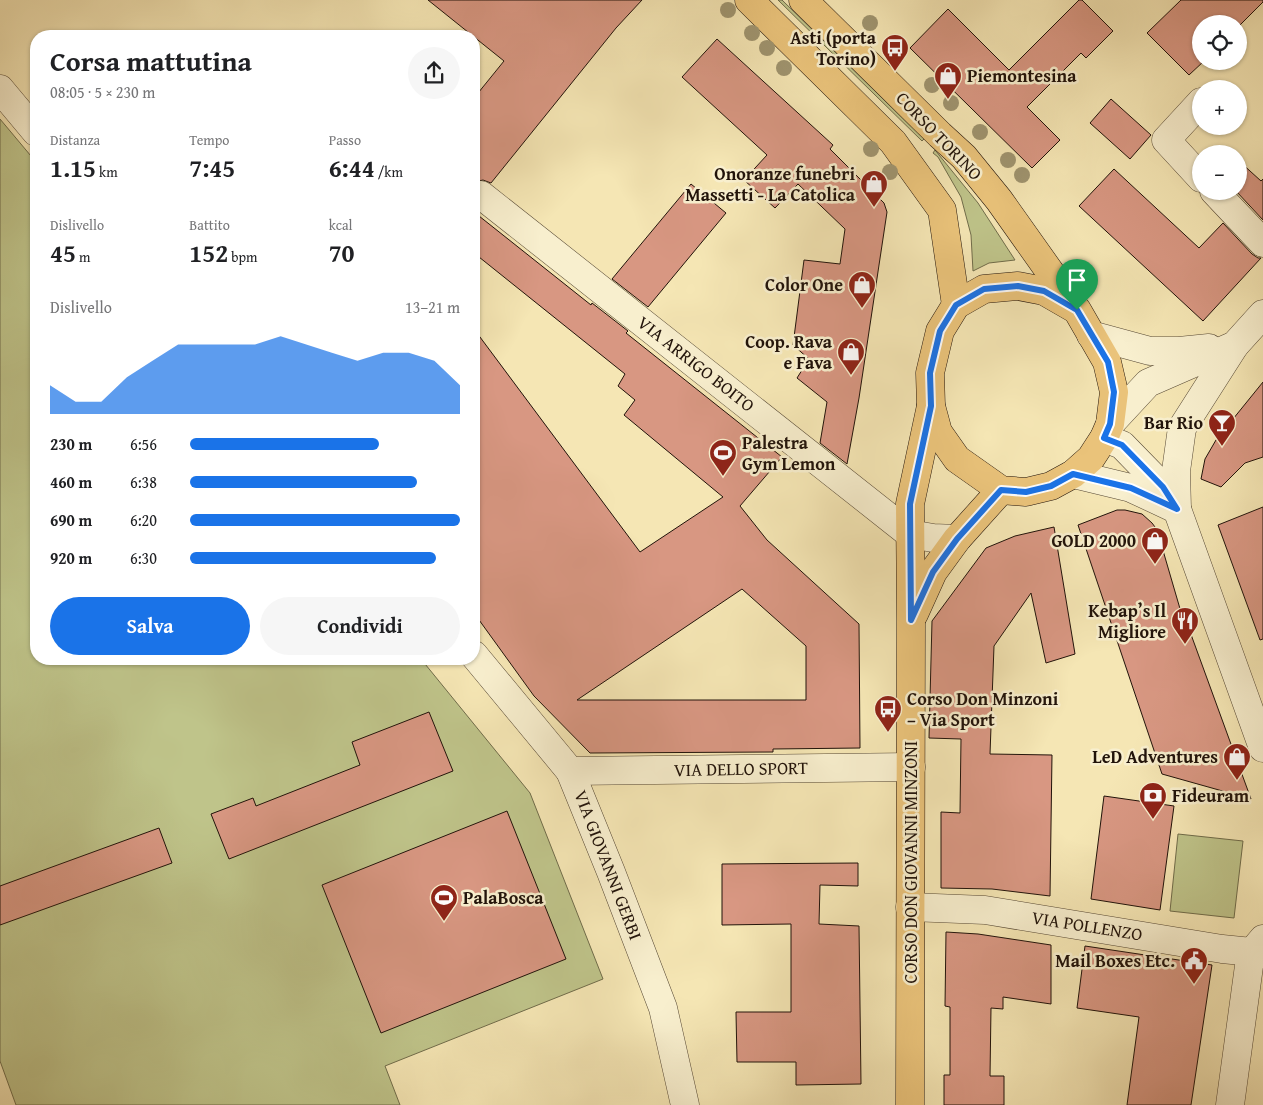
<!DOCTYPE html>
<html lang="it">
<head>
<meta charset="utf-8">
<style>
  :root { --surface:#fff; --page:#f6f6f6; --text:#202124; --muted:#757577; --accent:#1a73e8 }
  body { margin:0; font-family:"Gentium Book Plus",serif; background:var(--page); color:var(--text); height:100vh; display:flex; flex-direction:column; font-size:19px; white-space:nowrap }
  * { box-sizing:border-box; margin:0 }
  p { font-size:16px; color:var(--muted) }
  .icon { flex:none; width:28px; height:28px; fill:none; stroke:currentColor; stroke-width:2; stroke-linecap:round; stroke-linejoin:round }
  .map { position:relative; flex:1; overflow:hidden }
  .panel { position:absolute; left:30px; top:30px; width:450px; height:635px; display:flex; flex-direction:column; background:var(--surface); border-radius:20px; box-shadow:0 1px 4px #0004 }
  .panel>* { flex:none }
  .fabs { position:absolute; left:1192px; top:15px; display:grid; gap:10px }
  .fabs a { display:grid; place-items:center; width:55px; height:55px; border-radius:50%; background:var(--surface); box-shadow:0 1px 4px #0004; font-size:25px }
  .pin { position:absolute; display:grid; place-items:center; width:42px; height:42px; color:#fff; margin:-51px -21px; border-radius:50% 50% 50% 0; rotate:-45deg; box-shadow:0 0 5px #0007 }
  .pin .icon { rotate:45deg }
  .round { display:grid; place-items:center; flex:none; width:52px; height:52px; border-radius:26px; background:var(--page) }
  .overview { display:flex; align-items:center; justify-content:space-between; height:85px; padding:0 20px }
  h1 { font-size:28px; font-weight:700; line-height:38px }
  .metrics { display:grid; grid-template-columns:repeat(3,1fr); gap:8px; height:85px; padding:5px 20px }
  .metrics div { display:grid; align-content:center }
  .metrics b { font-size:25px; font-weight:700 }
  .metrics small { font-size:14px; font-weight:400 }
  .metrics p { font-size:14px }
  .chart { height:140px; padding:10px 20px }
  .chart p { display:flex; justify-content:space-between }
  .chart svg { width:100%; height:90px; margin-top:5px; fill:var(--accent); opacity:.7 }
  .button { display:flex; gap:10px; margin-top:auto; padding:10px 20px }
  .button a { flex:1; height:58px; border-radius:30px; background:var(--accent); color:#fff; font-size:20px; font-weight:700; line-height:58px; text-align:center }
  .button a+a { background:var(--page); color:var(--text) }
  ul { padding:0 20px; list-style:none; font-size:16px }
  li { display:grid; grid-template-columns:80px 60px 1fr; align-items:center; height:38px }
  li i { height:12px; border-radius:6px; background:var(--accent) }
  .map>svg:first-child { display:block }
  .green { fill:#bfc48a; stroke:#706c4a }
  .building { fill:#d89782; stroke:#21130a; fill-rule:evenodd }
  .lines { fill:none; stroke-linecap:round; stroke-linejoin:round }
  .minor-casing { stroke:#564834; stroke-width:29 }
  .tertiary-casing { stroke:#564834; stroke-width:29 }
  .primary-casing { stroke:#21130a; stroke-width:29 }
  .minor { stroke:#f8efce; stroke-width:28 }
  .tertiary { stroke:#f8efce; stroke-width:28 }
  .primary { stroke:#eac37a; stroke-width:28 }
  .tree { fill:#9f946f }
  .route-casing { stroke:#fff; stroke-width:10 }
  .route { stroke:#1a73e8; stroke-width:6 }
  .labels { text-anchor:middle; stroke-width:5; stroke-linejoin:round; paint-order:stroke }
  .poi-label { font-size:18px; font-weight:bold; fill:#21130a; stroke:#f8efce; text-anchor:end }
  .street-label { font-size:18px; fill:#21130a; stroke:#f8efce }
</style>
</head>
<body>
<div class="map">
<svg width="1263" height="1105" viewBox="0 0 1263 1105">
  <rect width="100%" height="100%" fill="#f5e6b4"/>
  <filter id="stains"><feTurbulence type="fractalNoise" baseFrequency=".004" numOctaves="4"/><feColorMatrix values="0 0 0 0 .2 0 0 0 0 .09 0 0 0 0 .02 0 0 0 .5 -.17"/></filter>
  <radialGradient id="worn" r=".72"><stop offset=".6" stop-color="#630" stop-opacity="0"/><stop offset="1" stop-color="#630" stop-opacity=".3"/></radialGradient>
  <g class="green">
    <polygon points="778,0 782,0 924,139 922,141"/>
    <polygon points="0,119 36,162 36,659 421,659 530,793 603,979 385,1066 400,1105 16,1105 0,1061"/>
    <polygon points="935,150 978,203 1015,260 989,263 973,271 971,235 961,197 938,157 933,153"/>
    <polygon points="1178,834 1243,841 1234,918 1170,911"/>
  </g>
  <g class="building">
    <polygon points="428,0 642,0 616,28 491,183 483,180 474,182 474,98 504,61"/>
    <polygon points="1079,0 1082,0 1113,31 1086,58 1081,53 1027,107 1060,140 1032,168 910,48 948,9 1009,70"/>
    <polygon points="1181,0 1263,0 1263,2 1239,26 1239,24 1201,24 1201,61 1204,61 1189,75 1147,33"/>
    <polygon points="717,39 833,145 830,149 884,203 887,212 859,398 847,464 820,443 827,402 797,378 809,359 793,345 804,260 840,264 845,229 798,184 775,208 744,180 767,155 682,77"/>
    <polygon points="1111,99 1151,135 1130,159 1090,123"/>
    <polygon points="1239,161 1261,181 1263,179 1263,220 1236,191 1239,191"/>
    <polygon points="1114,169 1199,248 1223,223 1252,254 1258,258 1261,258 1203,321 1079,206"/>
    <polygon points="691,184 726,213 648,307 612,279"/>
    <path d="M474 212 591 305 592 303 628 331 626 333 782 457 740 506 767 540 859 624 860 748 773 749V752L590 753 534 696 474 613V329L640 552 723 497 624 415 635 400 618 386 625 374 474 253ZM742 589 806 646V700H577Z"/>
    <polygon points="1263,382 1263,457 1245,463 1221,487 1201,479 1205,459 1216,440"/>
    <polygon points="1263,507 1263,639 1260,640 1218,525"/>
    <polygon points="1117,510 1125,510 1142,514 1152,523 1158,531 1162,546 1160,548 1162,547 1183,619 1185,618 1251,799 1162,774 1078,525"/>
    <polygon points="1054,527 1075,654 1046,663 1031,593 994,646 990,754 1052,755 1050,896 992,889 941,888 941,812 960,813 961,739 929,738 932,621 986,548 1015,536"/>
    <polygon points="429,712 453,771 229,859 211,814 253,798 256,806 360,765 352,742"/>
    <polygon points="1104,796 1174,806 1160,910 1091,899"/>
    <polygon points="507,811 566,959 381,1033 322,885"/>
    <polygon points="159,828 172,863 0,925 0,886"/>
    <polygon points="858,863 858,886 820,885 819,924 859,926 861,1084 796,1085 796,1062 737,1062 736,1012 791,1012 791,924 722,925 722,864"/>
    <polygon points="946,932 978,934 1051,945 1051,1004 1003,997 1003,1009 991,1008 990,1076 1004,1076 1004,1105 944,1105 944,1075 950,1075 950,1007 945,1006"/>
    <polygon points="1085,946 1212,965 1191,1105 1127,1105 1139,1017 1077,1008"/>
  </g>
  <g class="lines">
    <defs>
      <g id="minor">
        <polyline points="0,89 36,132"/>
        <polyline points="1201,102 1166,140 1201,178"/>
        <polyline points="1214,191 1263,243"/>
        <polyline points="481,195 910,534 933,538 957,539"/>
        <polyline points="1104,438 1122,445 1163,487 1177,509 1263,748"/>
        <polyline points="1073,474 1131,488 1176,509"/>
        <polyline points="1177,509 1176,471 1182,428 1235,345"/>
        <polyline points="474,655 570,771 611,872 663,1008 685,1105"/>
        <polyline points="570,771 911,767"/>
        <polyline points="910,907 985,910 1222,949 1263,953"/>
        <polyline points="1230,1105 1249,966 1252,952 1263,939"/>
      </g>
      <g id="tertiary">
        <polyline points="1091,335 1150,351 1179,351 1209,348"/>
        <polyline points="1110,424 1148,383 1235,345 1263,314"/>
      </g>
      <g id="primary">
        <polyline points="749,0 893,142 942,210 956,305"/>
        <polyline points="803,0 940,135 964,157 999,200 1072,303"/>
        <polygon points="1018,286 1044,291 1077,310 1107,362 1114,392 1110,424 1104,438 1091,458 1073,474 1051,486 1026,492 1001,490 957,459 938,432 931,406 930,373 940,331 956,305 984,289"/>
        <polyline points="914,614 933,572 957,539 1001,490"/>
        <polyline points="910,1105 911,620 910,504 931,406"/>
      </g>
    </defs>
    <use href="#minor" class="minor-casing"/>
    <use href="#tertiary" class="tertiary-casing"/>
    <use href="#primary" class="primary-casing"/>
    <use href="#minor" class="minor"/>
    <use href="#tertiary" class="tertiary"/>
    <use href="#primary" class="primary"/>
  </g>
  <g class="tree">
    <circle cx="728" cy="10" r="8"/>
    <circle cx="870" cy="23" r="8"/>
    <circle cx="752" cy="33" r="8"/>
    <circle cx="767" cy="48" r="8"/>
    <circle cx="784" cy="68" r="8"/>
    <circle cx="932" cy="85" r="8"/>
    <circle cx="951" cy="103" r="8"/>
    <circle cx="980" cy="132" r="8"/>
    <circle cx="871" cy="149" r="8"/>
    <circle cx="1008" cy="160" r="8"/>
    <circle cx="890" cy="172" r="8"/>
    <circle cx="1022" cy="175" r="8"/>
  </g>
  <g class="lines">
    <defs>
      <polygon id="route" points="1018,286 1044,291 1077,310 1108,362 1114,392 1110,424 1104,438 1122,445 1163,487 1177,509 1131,488 1073,474 1051,486 1026,492 1001,490 957,539 933,572 911,620 910,504 931,406 930,373 940,331 956,305 984,289"/>
    </defs>
    <use href="#route" class="route-casing"/>
    <use href="#route" class="route"/>
  </g>
  <defs>
    <symbol id="bus-pin" viewBox="-11 -11 22 30"><path d="M0 17L-7.5 6A9.5 9.5 0 1 1 7.5 6Z" fill="#8f2418" stroke="#f8efce"/><path d="M-5-6H5V4H4V6H2V4H-2V6H-4V4H-5ZM-3.5-4V0h7V-4ZM-3.5 1.2v1.5H-2V1.2ZM2 1.2v1.5H3.5V1.2Z" fill="#fff"/></symbol>
    <symbol id="shop-pin" viewBox="-11 -11 22 30"><path d="M0 17L-7.5 6A9.5 9.5 0 1 1 7.5 6Z" fill="#8f2418" stroke="#f8efce"/><path d="M-5-2.5h2.3a2.7 3.5 0 0 1 5.4 0H5L5.5 6h-11ZM-1.5-2.5h3a1.5 2.3 0 0 0-3 0Z" fill="#fff"/></symbol>
    <symbol id="bar-pin" viewBox="-11 -11 22 30"><path d="M0 17L-7.5 6A9.5 9.5 0 1 1 7.5 6Z" fill="#8f2418" stroke="#f8efce"/><path d="M-6-5H6L.8 .8V4.5H3.5V6h-7V4.5H-.8V.8Z" fill="#fff"/></symbol>
    <symbol id="stadium-pin" viewBox="-11 -11 22 30"><path d="M0 17L-7.5 6A9.5 9.5 0 1 1 7.5 6Z" fill="#8f2418" stroke="#f8efce"/><path d="M0-5a6.5 5 0 1 0 0 10a6.5 5 0 1 0 0-10ZM-3.5-1.8h7v3.6h-7Z" fill="#fff"/></symbol>
    <symbol id="restaurant-pin" viewBox="-11 -11 22 30"><path d="M0 17L-7.5 6A9.5 9.5 0 1 1 7.5 6Z" fill="#8f2418" stroke="#f8efce"/><path d="M-5-6h1v4h1v-4h1v4h1v-4h1v5L-1.5 .5V6h-2V.5L-5-1ZM5-6V6H3V1.5H1.5Q1.5-4 5-6Z" fill="#fff"/></symbol>
    <symbol id="bank-pin" viewBox="-11 -11 22 30"><path d="M0 17L-7.5 6A9.5 9.5 0 1 1 7.5 6Z" fill="#8f2418" stroke="#f8efce"/><path d="M-6-4H6V4H-6ZM0-2.3a2.3 2.3 0 1 0 0 4.6a2.3 2.3 0 1 0 0-4.6Z" fill="#fff"/></symbol>
    <symbol id="civic-pin" viewBox="-11 -11 22 30"><path d="M0 17L-7.5 6A9.5 9.5 0 1 1 7.5 6Z" fill="#8f2418" stroke="#f8efce"/><path d="M-.6-6.5H3V-4.5H.6V-3L4-1V1h2V6H-6V1h2V-1L-.6-3ZM-1.2 2.5V6h2.4V2.5Z" fill="#fff"/></symbol>
  </defs>
  <g fill-rule="evenodd">
    <use href="#bus-pin" x="879" y="32" width="32" height="43"/>
    <use href="#shop-pin" x="932" y="60" width="32" height="43"/>
    <use href="#shop-pin" x="858" y="168" width="32" height="43"/>
    <use href="#shop-pin" x="846" y="269" width="32" height="43"/>
    <use href="#shop-pin" x="835" y="336" width="32" height="43"/>
    <use href="#bar-pin" x="1206" y="407" width="32" height="43"/>
    <use href="#stadium-pin" x="707" y="437" width="32" height="43"/>
    <use href="#shop-pin" x="1139" y="525" width="32" height="43"/>
    <use href="#restaurant-pin" x="1169" y="605" width="32" height="43"/>
    <use href="#bus-pin" x="872" y="693" width="32" height="43"/>
    <use href="#shop-pin" x="1221" y="741" width="32" height="43"/>
    <use href="#bank-pin" x="1137" y="780" width="32" height="43"/>
    <use href="#stadium-pin" x="428" y="882" width="32" height="43"/>
    <use href="#civic-pin" x="1178" y="945" width="32" height="43"/>
  </g>
  <g class="labels">
    <g class="poi-label">
      <text x="876" y="44">Asti (porta<tspan x="876" dy="21">Torino)</tspan></text>
      <text x="967" y="82" text-anchor="start">Piemontesina</text>
      <text x="855" y="180">Onoranze funebri<tspan x="855" dy="21">Massetti - La Catolica</tspan></text>
      <text x="843" y="291">Color One</text>
      <text x="832" y="348">Coop. Rava<tspan x="832" dy="21">e Fava</tspan></text>
      <text x="1203" y="429">Bar Rio</text>
      <text x="742" y="449" text-anchor="start">Palestra<tspan x="742" dy="21">Gym Lemon</tspan></text>
      <text x="1136" y="547">GOLD 2000</text>
      <text x="1166" y="617">Kebap’s Il<tspan x="1166" dy="21">Migliore</tspan></text>
      <text x="907" y="705" text-anchor="start">Corso Don Minzoni<tspan x="907" dy="21">– Via Sport</tspan></text>
      <text x="1218" y="763">LeD Adventures</text>
      <text x="1172" y="802" text-anchor="start">Fideuram</text>
      <text x="463" y="904" text-anchor="start">PalaBosca</text>
      <text x="1175" y="967">Mail Boxes Etc.</text>
    </g>
    <g class="street-label">
      <text transform="translate(939 136) rotate(46)" y="6">CORSO TORINO</text>
      <text transform="translate(696 364) rotate(38)" y="6">VIA ARRIGO BOITO</text>
      <text transform="translate(741 769) rotate(-1)" y="6">VIA DELLO SPORT</text>
      <text transform="translate(911 862) rotate(-90)" y="6">CORSO DON GIOVANNI MINZONI</text>
      <text transform="translate(608 865) rotate(69)" y="6">VIA GIOVANNI GERBI</text>
      <text transform="translate(1087 926) rotate(9)" y="6">VIA POLLENZO</text>
    </g>
  </g>
  <rect width="100%" height="100%" filter="url(#stains)"/>
  <rect width="100%" height="100%" fill="url(#worn)"/>
</svg>
<div class="fabs">
<a><svg class="icon" aria-label="locate" viewBox="0 0 24 24"><circle cx="12" cy="12" r="6"/><path d="M12 2v4M12 18v4M2 12h4M18 12h4"/></svg></a>
<a>+</a>
<a>−</a>
</div>
<div class="pin" style="left:1077px;top:310px;background:#1e9e55"><svg class="icon" aria-label="arrive" viewBox="0 0 24 24"><path d="M6 21V4h12l-3 4 3 4H6"/></svg></div>
<section class="panel">
<div class="overview"><div><h1>Corsa mattutina</h1><p>08:05 · 5 × 230 m</p></div><a class="round"><svg class="icon" aria-label="share" viewBox="0 0 24 24"><path d="M12 15V3M7 8l5-5 5 5M5 13v7h14v-7"/></svg></a></div>
<div class="metrics">
<div><p>Distanza</p><b>1.15<small> km</small></b></div>
<div><p>Tempo</p><b>7:45</b></div>
<div><p>Passo</p><b>6:44<small> /km</small></b></div>
</div>
<div class="metrics">
<div><p>Dislivello</p><b>45<small> m</small></b></div>
<div><p>Battito</p><b>152<small> bpm</small></b></div>
<div><p>kcal</p><b>70</b></div>
</div>
<div class="chart"><p><span>Dislivello</span>13–21 m</p>
<svg viewBox="0 0 160 44" preserveAspectRatio="none"><path d="M0 44V30L10 38L20 38L30 26L40 18L50 10L60 10L70 10L80 10L90 6L100 10L110 14L120 18L130 14L140 14L150 18L160 30V44z"/></svg>
</div>
<ul>
<li><b>230 m</b>6:56<i style="width:70%"></i></li>
<li><b>460 m</b>6:38<i style="width:84%"></i></li>
<li><b>690 m</b>6:20<i style="width:100%"></i></li>
<li><b>920 m</b>6:30<i style="width:91%"></i></li>
</ul>
<div class="button"><a>Salva</a><a>Condividi</a></div>
</section>
</div>
</body>
</html>
